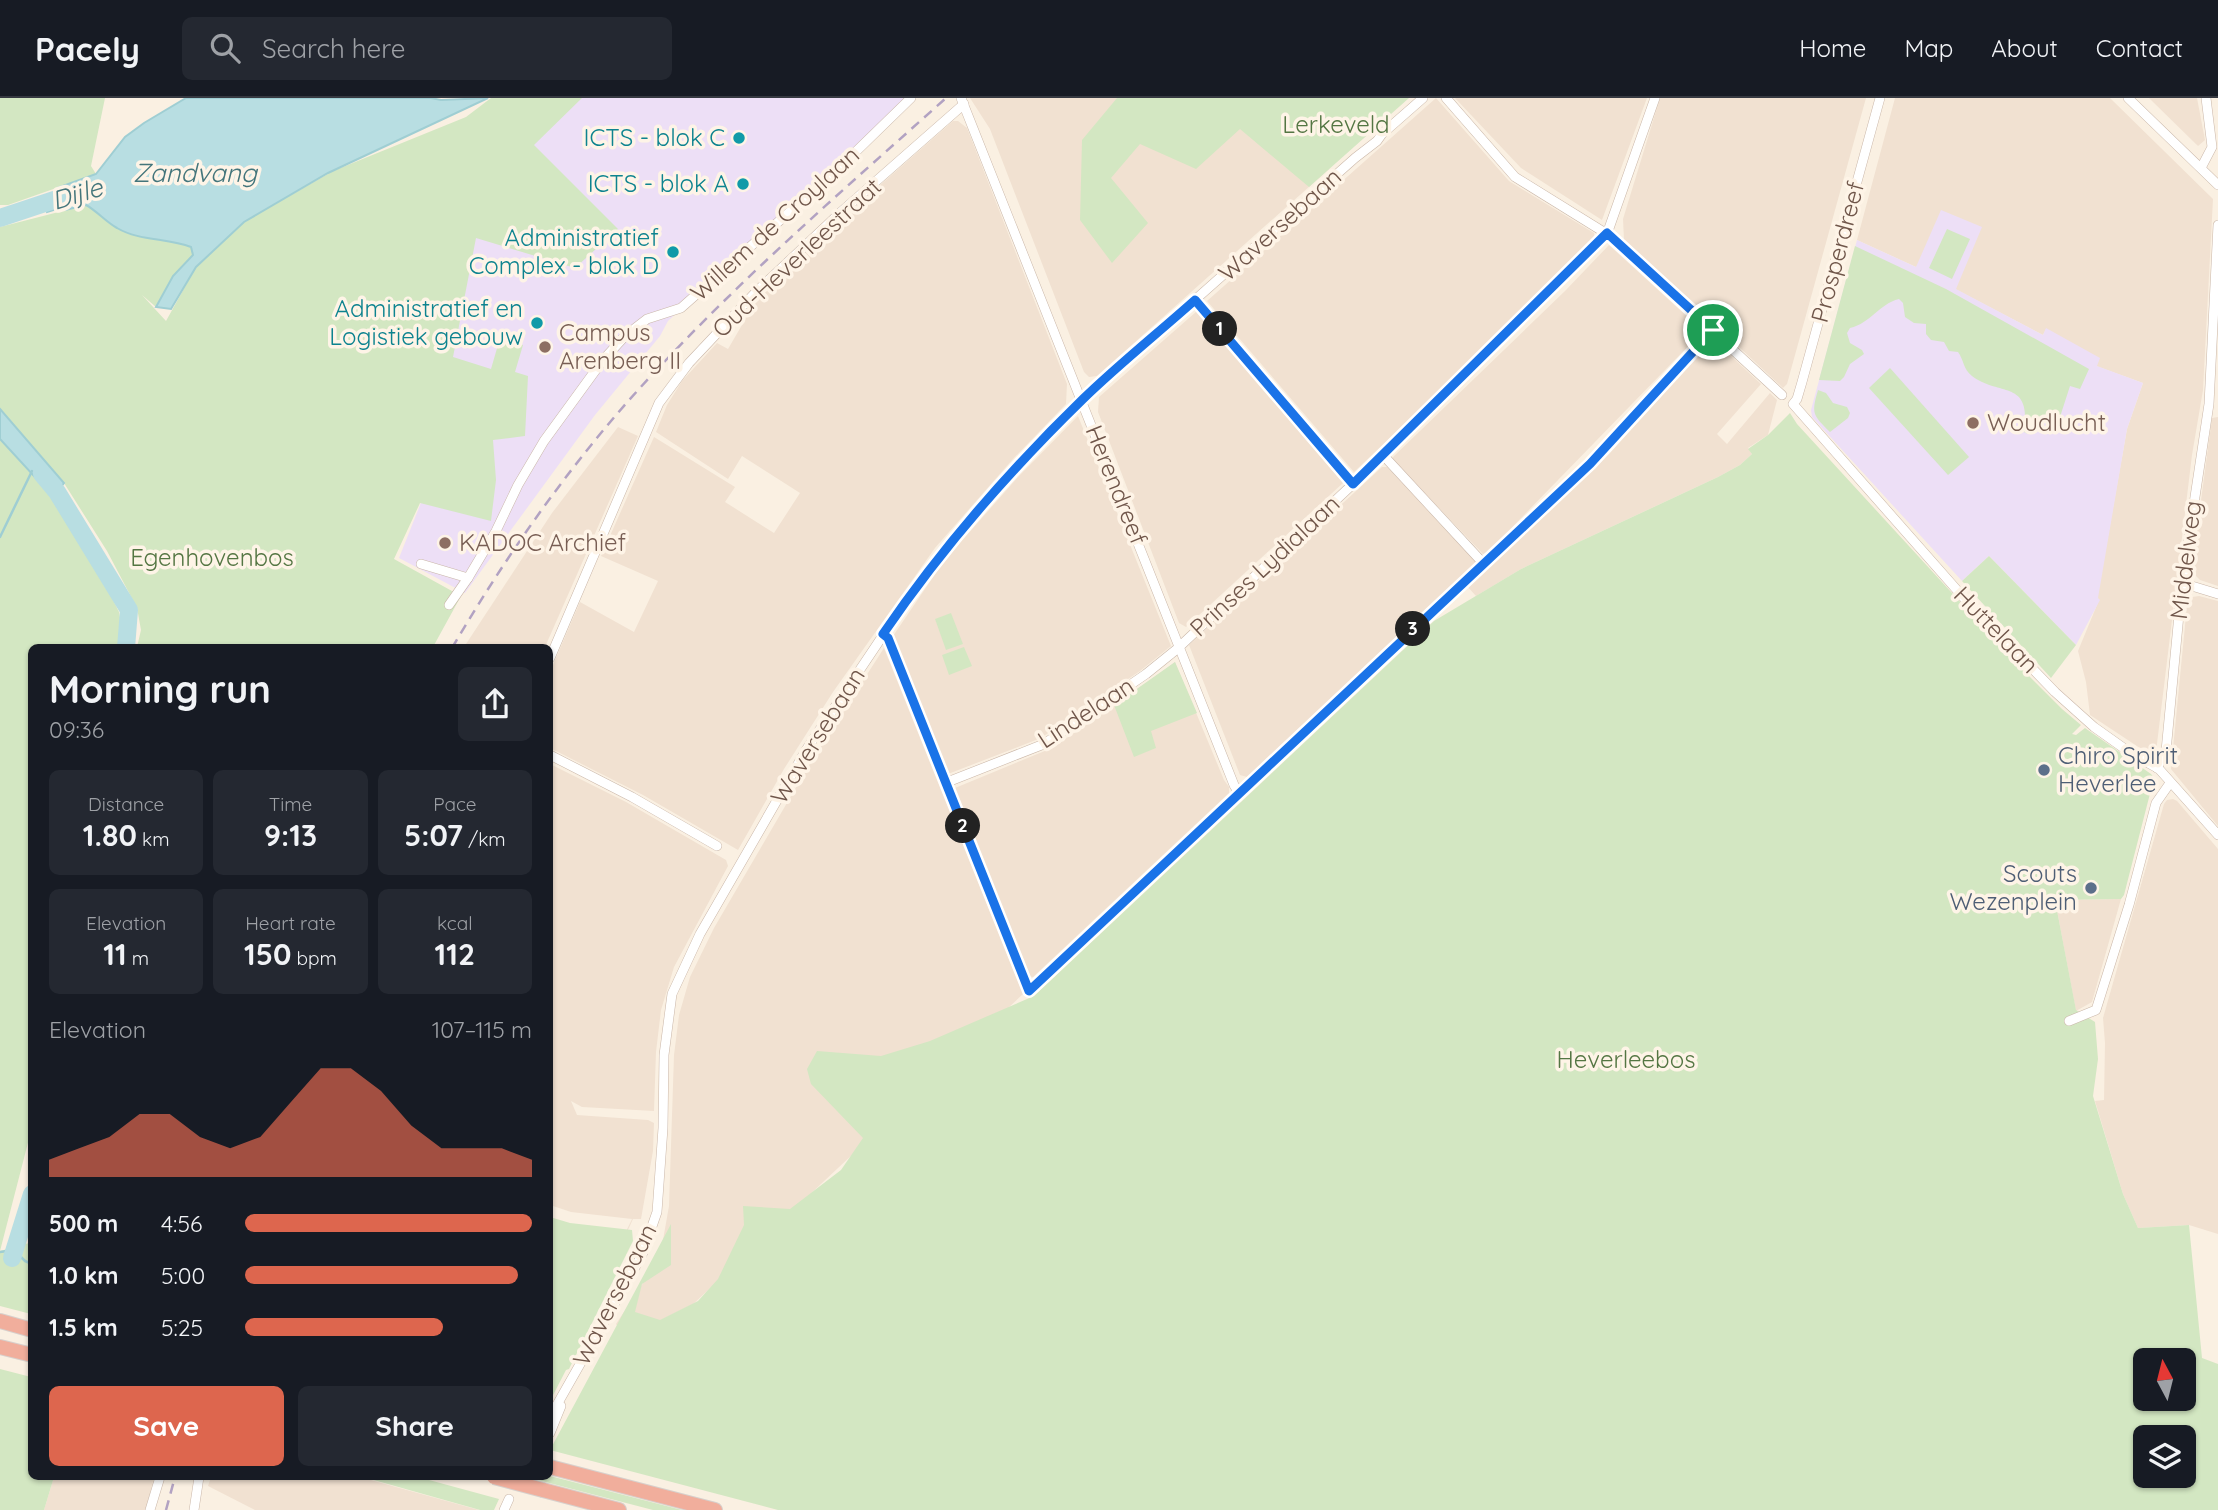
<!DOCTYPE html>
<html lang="en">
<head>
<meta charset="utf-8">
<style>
  :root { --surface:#171b24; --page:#242831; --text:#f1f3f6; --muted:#9ea1a6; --line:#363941; --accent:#dd664e }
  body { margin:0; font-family:Quicksand,sans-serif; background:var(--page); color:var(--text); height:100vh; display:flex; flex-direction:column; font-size:26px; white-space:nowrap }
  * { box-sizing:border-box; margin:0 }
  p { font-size:23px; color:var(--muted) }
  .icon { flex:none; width:38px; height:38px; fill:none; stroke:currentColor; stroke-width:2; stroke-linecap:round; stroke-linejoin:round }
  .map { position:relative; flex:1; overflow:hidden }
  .details { position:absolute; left:28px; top:546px; width:525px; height:836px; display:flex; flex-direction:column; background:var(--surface); border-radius:10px; box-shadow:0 2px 5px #0004 }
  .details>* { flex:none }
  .needle { width:46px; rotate:353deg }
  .tools { position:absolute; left:2133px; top:1250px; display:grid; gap:14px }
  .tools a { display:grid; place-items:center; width:63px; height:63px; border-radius:10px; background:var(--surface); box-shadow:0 2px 5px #0004; font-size:35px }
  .pin { position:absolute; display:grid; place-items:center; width:60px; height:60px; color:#fff; margin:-30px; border:4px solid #fff; border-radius:50%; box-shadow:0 2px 7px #0007 }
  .km { position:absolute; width:35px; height:35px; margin:-18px; border-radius:50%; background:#222; color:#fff; font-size:19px; line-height:35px; text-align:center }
  .round { display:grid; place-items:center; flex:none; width:74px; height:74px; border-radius:10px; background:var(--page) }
  .head { display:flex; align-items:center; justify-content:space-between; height:119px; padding:0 21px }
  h1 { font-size:38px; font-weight:700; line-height:52px }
  .stats { display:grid; grid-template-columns:repeat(3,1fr); gap:10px; height:119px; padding:7px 21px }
  .stats div { display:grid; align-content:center; border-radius:10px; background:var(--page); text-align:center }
  .stats b { font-size:30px; font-weight:700 }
  .stats small { font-size:19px; font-weight:400 }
  .stats p { font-size:19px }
  .chart { height:196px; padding:14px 21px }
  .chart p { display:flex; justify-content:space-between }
  .chart svg { width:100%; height:126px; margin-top:7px; fill:var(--accent); opacity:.7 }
  .action { display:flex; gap:14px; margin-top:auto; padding:14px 21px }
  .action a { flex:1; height:80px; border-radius:10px; background:var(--accent); color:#fff; font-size:28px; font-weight:700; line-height:80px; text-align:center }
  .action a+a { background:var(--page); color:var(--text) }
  ul { padding:0 21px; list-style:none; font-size:23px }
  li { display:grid; grid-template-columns:112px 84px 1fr; align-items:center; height:52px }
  li i { height:18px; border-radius:9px; background:var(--accent) }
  header { display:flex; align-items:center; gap:42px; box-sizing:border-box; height:98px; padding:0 35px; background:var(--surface); border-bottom:2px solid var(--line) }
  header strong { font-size:33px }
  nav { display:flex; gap:38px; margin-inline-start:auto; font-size:24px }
  .search { width:490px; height:63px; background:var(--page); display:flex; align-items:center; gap:18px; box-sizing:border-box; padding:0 24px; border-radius:10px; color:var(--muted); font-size:26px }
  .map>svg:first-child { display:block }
  .residential { fill:#f1e1d1 }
  .education { fill:#eddff6 }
  .green { fill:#d3e7c2; fill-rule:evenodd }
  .water { fill:#b8dee2; stroke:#9fced3; stroke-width:2 }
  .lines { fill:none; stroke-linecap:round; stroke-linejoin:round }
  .stream { stroke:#9fced3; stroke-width:2.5 }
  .river { stroke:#b8dee2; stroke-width:18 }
  .minor-casing { stroke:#cab7a9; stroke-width:10 }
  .highway-casing { stroke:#d7d0cc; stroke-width:16 }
  .minor { stroke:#fff; stroke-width:9 }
  .highway { stroke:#f1ae9c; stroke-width:14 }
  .rail { stroke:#b2a2c2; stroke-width:2.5; stroke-dasharray:10 7; stroke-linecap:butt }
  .highway-bridge-casing { stroke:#d7d0cc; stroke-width:16; stroke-linecap:butt }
  .highway-bridge { stroke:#f1ae9c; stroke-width:14 }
  .route-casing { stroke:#fff; stroke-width:14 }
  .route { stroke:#1a73e8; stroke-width:9 }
  .culture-dot { fill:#0f9aa8; stroke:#fef4e7; stroke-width:2.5 }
  .education-dot { fill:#8d6e63; stroke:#fef4e7; stroke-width:2.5 }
  .service-dot { fill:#5c6f8a; stroke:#fef4e7; stroke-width:2.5 }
  .labels { text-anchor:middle; stroke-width:7; stroke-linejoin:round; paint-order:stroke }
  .park-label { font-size:24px; fill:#547643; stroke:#fef4e7 }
  .culture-label { font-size:24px; fill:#0d838f; stroke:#fef4e7; text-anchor:end }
  .street-label { font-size:24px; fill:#70564a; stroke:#fef4e7 }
  .education-label { font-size:24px; fill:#785e54; stroke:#fef4e7; text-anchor:start }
  .service-label { font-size:24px; fill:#4e5e75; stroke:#fef4e7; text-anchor:start }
  .water-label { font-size:26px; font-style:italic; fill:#43757b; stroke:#fef4e7 }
</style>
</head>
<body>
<header>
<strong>Pacely</strong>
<div class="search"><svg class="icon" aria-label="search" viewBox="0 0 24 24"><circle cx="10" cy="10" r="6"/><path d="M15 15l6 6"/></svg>Search here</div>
<nav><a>Home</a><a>Map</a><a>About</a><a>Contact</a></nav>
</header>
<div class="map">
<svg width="2218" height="1412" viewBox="0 0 2218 1412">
  <rect width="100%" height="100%" fill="#faf0e2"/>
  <g class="residential">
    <polygon points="970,0 1255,0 1329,71 1097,278 1089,279 1084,274 990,31"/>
    <polygon points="1436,0 1509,83 1594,135 1595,141 1509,228 1354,374 1207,203"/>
    <polygon points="1455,0 1647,0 1602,122 1521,70"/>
    <polygon points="1660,0 1866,0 1787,286 1783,290 1624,142 1623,121"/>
    <polygon points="1895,0 2110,0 2213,101 2203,292 2192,357 2156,654 2153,657 2149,656 2090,617 2086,584 2078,553 2099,502 2097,500 2127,331 2143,285 2096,268 2046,231 2043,237 1955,191 1981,129 1916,169 1857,142"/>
    <polygon points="2149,0 2197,0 2205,42 2198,48"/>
    <polygon points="953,23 958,23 967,30 1067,286 1066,306 1013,361 935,450 833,594 784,671 738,752 643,697 550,650 550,574 580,504 634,534 658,483 601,458 654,339 735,389 725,404 774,435 800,395 742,358 728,381 656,334 667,307 682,283 717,245 728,251 742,227 737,223 762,196 820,140"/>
    <polygon points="1609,147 1703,233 1487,455 1483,456 1392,361 1393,359 1565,193"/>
    <polygon points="1197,213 1343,385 1186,529 1179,525 1098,314 1099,299"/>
    <polygon points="1710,244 1717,245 1761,286 1717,336 1727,346 1770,295 1777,302 1768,337 1748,350 1752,356 1740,367 1718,379 1521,471 1476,498 1466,487 1610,355"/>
    <polygon points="1078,318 1171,548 1140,573 1041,640 948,676 893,538 944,463 1018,379"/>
    <polygon points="2218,319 2218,488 2200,482 2195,477 2192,470 2212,320"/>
    <polygon points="618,329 638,338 545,549 464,549 552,415"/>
    <polygon points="1382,369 1387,369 1476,462 1477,465 1247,679 1240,677 1189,547"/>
    <polygon points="2199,498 2218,503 2218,728 2171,671 2187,507 2192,499"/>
    <polygon points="884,550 1023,896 638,1258 616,1226 660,1159 669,1108 674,957 679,917 690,879 714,830 812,662"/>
    <polygon points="1175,564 1224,682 1229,689 1229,695 1033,879 1027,878 955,694 955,690 1052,650 1146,586"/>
    <polygon points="550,666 626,704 726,762 728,768 674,869 661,912 656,954 654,1013 582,1009 571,1003 577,1017 648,1022 654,1025 653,1053 641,1121 633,1121 567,1266 550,1290 632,1121 571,1114 550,1107"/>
    <polygon points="2173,701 2177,703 2218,751 2218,1136 2189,1127 2138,1130 2123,1096 2095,1003 2104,1002 2105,945 2103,920 2164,706 2167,702"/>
    <polygon points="2121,801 2092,904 2076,913 2055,802"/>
    <polygon points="54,1379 154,1379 146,1412 44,1412"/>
    <polygon points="211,1379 360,1379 479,1412 255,1412 208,1388"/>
  </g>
  <g class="education">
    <polygon points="560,0 911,0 668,223 660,238 595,317 465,495 399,460 451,329 435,276 462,118"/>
    <polygon points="1941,112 1982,129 1956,191 2043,237 2046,230 2100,260 2097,268 2143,285 2127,331 2098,500 2100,502 2076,547 1989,458 1962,483 1812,319 1811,312 1857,142 1916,169"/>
  </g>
  <g class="green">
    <polygon points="0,0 105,0 91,68 96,76 8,107 0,107"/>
    <path d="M491 0H582L534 47 618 131 575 170 476 140 453 259 491 271 500 240 523 247 515 274 528 278 525 338 493 342 496 382 491 423 420 405 394 461 461 498 433 549H137L141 532 137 510 107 453 64 385 0 311V129L86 107C97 113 106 124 117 130 139 143 168 140 191 149L193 157 173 178 156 209 142 197 166 223 196 169 244 124 333 73 466 19Z"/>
    <polygon points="1117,0 1409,0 1309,89 1240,31 1196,71 1140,46 1111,80 1148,125 1112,165 1080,122 1082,42"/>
    <polygon points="1947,131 1970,141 1952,181 1929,170"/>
    <path d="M1855 148 1946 191 2089 271 2080 291 2070 288 2059 322H2046L2028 336 2024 334C2032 281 2000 299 1972 278 1963 271 1964 262 1958 254L1949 253 1944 244 1931 242 1926 236V226L1914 225 1905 219 1903 205 1899 201C1879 206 1871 225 1850 230L1847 235 1850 245 1862 252 1864 256 1850 266 1844 279 1840 283 1819 282Z"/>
    <polygon points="1890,270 1969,359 1948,377 1869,290"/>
    <path d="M1818 292 1826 295 1833 305 1847 309 1850 315 1848 320 1830 334C1813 317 1811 316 1818 292Z"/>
    <path d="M1790 315 1797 326 2019 568 2062 611 2081 627 2072 636 2076 637 2085 630 2151 676 2154 680 2124 797 2121 801 2055 802 2076 912 2095 924 2098 961 2093 998 2123 1096 2138 1130 2189 1127 2202 1260 2218 1266V1412H778L550 1352 671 1126V1167L642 1186 635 1214 660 1222 698 1203 718 1181 744 1127 743 1108 790 1111 841 1072 863 1040 811 986 807 971 817 953 881 958 930 943 1034 898 1434 523 1521 471 1718 379 1740 367 1752 356 1748 351 1768 337ZM2146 1262H2184V1300H2146ZM2146 1339H2184V1377H2146Z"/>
    <polygon points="0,341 44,389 94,463 119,514 122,530 121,549 32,550 31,1033 0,1153 29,1145 31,1136 31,1216 0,1208"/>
    <polygon points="1989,458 2076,547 2051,580 1962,483"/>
    <polygon points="951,515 963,546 946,552 935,521"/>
    <polygon points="964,549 972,568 949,577 942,557"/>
    <polygon points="1175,564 1197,615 1151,633 1156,650 1134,659 1114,607"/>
    <polygon points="550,1119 570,1125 632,1132 633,1143 569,1271 566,1272 550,1303"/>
    <polygon points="0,1271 31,1279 32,1379 54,1379 44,1412 0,1412"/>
    <polygon points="550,1378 682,1412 653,1412 534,1381 534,1379"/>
    <polygon points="363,1379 418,1379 499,1401 494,1412 480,1412"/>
  </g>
  <g class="water">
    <path d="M186 0H431L441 2 488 0 328 75 244 124 196 169 171 211 156 209 173 178 193 157 191 149C167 140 139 143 117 130 106 124 97 113 86 107L65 112 60 110 47 114 42 99 55 95 57 90 96 76 125 39 144 25Z"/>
    <polygon points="0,311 64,385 57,394 44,389 0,341"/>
  </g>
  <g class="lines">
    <g class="stream">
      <polyline points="0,439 32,373"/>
      <polyline points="0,1154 14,1152 25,1163 32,1166"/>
    </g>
    <g class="river">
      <polyline points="0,120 66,98"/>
      <polyline points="42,376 57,394 129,512 126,550"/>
      <polyline points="12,1160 32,1096"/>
    </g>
    <defs>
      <g id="minor">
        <polyline points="961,0 1234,687 1239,695"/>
        <polyline points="1446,0 1515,79 1607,136 1782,297"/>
        <polyline points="1880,0 1802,284 1797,301 1793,306 1964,500 2055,594 2094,629 2132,656 2159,671 2218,737"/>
        <polyline points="2128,0 2218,87"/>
        <polyline points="2201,70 2212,49 2206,0"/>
        <polyline points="1195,202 1353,386"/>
        <polyline points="1383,357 1483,465"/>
        <polyline points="421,466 468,480 496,433 518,387 544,343 603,262 625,238 647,221 681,210 838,71 911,0"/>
        <polyline points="2182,485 2218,496"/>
        <polyline points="449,507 468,480"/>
        <polyline points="883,536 888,542 1029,893 1590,366 1713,232"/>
        <polyline points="550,560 659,305 689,265 755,195 841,114 964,6"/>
        <polyline points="550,657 632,699 717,748"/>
        <polyline points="2157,670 2166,653 2182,485 2209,306 2218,127"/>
        <polyline points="945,685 1044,646 1146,576 1177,551 1353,386 1607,136 1655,0"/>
        <polyline points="2069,923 2096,912 2129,807 2156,705 2170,685"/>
        <polyline points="550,1319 642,1157 657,1114 663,1030 664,957 672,896 700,836 806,652 900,512 939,459 995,393 1082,302 1355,60 1377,43 1382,36 1423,0"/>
        <polyline points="550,1335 561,1308"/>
        <polyline points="150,1412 160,1379"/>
        <polyline points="194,1412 199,1379"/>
        <polyline points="504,1412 509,1401"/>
      </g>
      <g id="highway">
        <polyline points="0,1223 32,1232"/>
        <polyline points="0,1249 32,1257"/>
        <polyline points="550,1369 715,1412"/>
        <polyline points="543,1392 619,1412"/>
      </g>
    </defs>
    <use href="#minor" class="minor-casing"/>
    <use href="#highway" class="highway-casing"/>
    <use href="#minor" class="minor"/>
    <use href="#highway" class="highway"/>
    <g class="rail">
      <path d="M452 550C513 446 584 347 667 261 755 168 851 85 946 0"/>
      <polyline points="166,1412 175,1379"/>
    </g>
    <defs>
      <polyline id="highway-bridge" points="494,1379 543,1392"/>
    </defs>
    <use href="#highway-bridge" class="highway-bridge-casing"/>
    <use href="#highway-bridge" class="highway-bridge"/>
  </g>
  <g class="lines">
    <defs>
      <path id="route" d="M1607 135 1713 232 1590 366 1029 893 888 540 883 536C941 451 1009 373 1083 301 1118 267 1158 235 1195 202L1353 386Z"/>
    </defs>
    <use href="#route" class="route-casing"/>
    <use href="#route" class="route"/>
  </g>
  <g class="culture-dot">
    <circle cx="739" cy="40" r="7"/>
    <circle cx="743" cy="86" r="7"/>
    <circle cx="673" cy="154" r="7"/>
    <circle cx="537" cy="225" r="7"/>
  </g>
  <g class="education-dot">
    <circle cx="545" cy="249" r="7"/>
    <circle cx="1973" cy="325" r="7"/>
    <circle cx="445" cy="445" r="7"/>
  </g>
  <g class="service-dot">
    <circle cx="2044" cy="672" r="7"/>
    <circle cx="2091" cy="790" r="7"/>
  </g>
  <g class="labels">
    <g class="park-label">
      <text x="1336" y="35">Lerkeveld</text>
      <text x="212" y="468">Egenhovenbos</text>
      <text x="1626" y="970">Heverleebos</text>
    </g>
    <g class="culture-label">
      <text x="725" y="48">ICTS - blok C</text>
      <text x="729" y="94">ICTS - blok A</text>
      <text x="659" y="148">Administratief<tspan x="659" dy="28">Complex - blok D</tspan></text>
      <text x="523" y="219">Administratief en<tspan x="523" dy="28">Logistiek gebouw</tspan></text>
    </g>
    <g class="street-label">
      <text transform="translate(775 126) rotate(-42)" y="8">Willem de Croylaan</text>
      <text transform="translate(1280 127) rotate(-42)" y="8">Waversebaan</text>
      <text transform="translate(1838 154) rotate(-75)" y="8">Prosperdreef</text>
      <text transform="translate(797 160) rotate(-43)" y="8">Oud-Heverleestraat</text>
      <text transform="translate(1116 387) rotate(68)" y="8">Herendreef</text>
      <text transform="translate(2186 462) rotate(-83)" y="8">Middelweg</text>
      <text transform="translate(1265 468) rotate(-43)" y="8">Prinses Lydialaan</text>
      <text transform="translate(1996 532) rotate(46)" y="8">Huttelaan</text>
      <text transform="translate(1086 615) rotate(-33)" y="8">Lindelaan</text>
      <text transform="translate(818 638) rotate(-58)" y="8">Waversebaan</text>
      <text transform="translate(615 1197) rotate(-63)" y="8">Waversebaan</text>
    </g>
    <g class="education-label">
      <text x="559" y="243">Campus<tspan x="559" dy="28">Arenberg II</tspan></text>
      <text x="1987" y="333">Woudlucht</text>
      <text x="459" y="453">KADOC Archief</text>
    </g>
    <g class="service-label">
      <text x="2058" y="666">Chiro Spirit<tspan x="2058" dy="28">Heverlee</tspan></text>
      <text x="2077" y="784" text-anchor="end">Scouts<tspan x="2077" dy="28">Wezenplein</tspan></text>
    </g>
    <g class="water-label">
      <text x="195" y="84">Zandvang</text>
      <text transform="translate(77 96) rotate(-17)" y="9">Dijle</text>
    </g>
  </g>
</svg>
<div class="tools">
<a><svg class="needle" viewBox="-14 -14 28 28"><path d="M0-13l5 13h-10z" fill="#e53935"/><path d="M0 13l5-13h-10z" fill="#9ea1a6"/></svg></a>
<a><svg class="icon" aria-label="layers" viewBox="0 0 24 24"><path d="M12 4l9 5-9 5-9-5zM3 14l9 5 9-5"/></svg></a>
</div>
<div class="pin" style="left:1713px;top:232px;background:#1e9e55"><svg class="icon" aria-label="arrive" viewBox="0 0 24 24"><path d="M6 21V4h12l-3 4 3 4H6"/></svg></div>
<b class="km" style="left:1220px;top:231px">1</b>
<b class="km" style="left:963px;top:728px">2</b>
<b class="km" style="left:1413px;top:531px">3</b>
<section class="details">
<div class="head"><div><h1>Morning run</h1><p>09:36</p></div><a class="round"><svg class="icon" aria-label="share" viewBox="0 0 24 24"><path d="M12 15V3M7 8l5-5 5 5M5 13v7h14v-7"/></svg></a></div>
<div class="stats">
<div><p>Distance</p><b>1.80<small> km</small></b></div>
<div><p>Time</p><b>9:13</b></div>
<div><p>Pace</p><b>5:07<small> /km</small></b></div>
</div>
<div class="stats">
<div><p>Elevation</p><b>11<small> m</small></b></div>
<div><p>Heart rate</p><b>150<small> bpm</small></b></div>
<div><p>kcal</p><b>112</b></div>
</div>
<div class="chart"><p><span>Elevation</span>107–115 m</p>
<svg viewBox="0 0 160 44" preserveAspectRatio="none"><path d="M0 44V38L10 34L20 30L30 22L40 22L50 30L60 34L70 30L80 18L90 6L100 6L110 14L120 26L130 34L140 34L150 34L160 38V44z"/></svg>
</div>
<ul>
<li><b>500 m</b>4:56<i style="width:100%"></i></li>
<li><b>1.0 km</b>5:00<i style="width:95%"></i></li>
<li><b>1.5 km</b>5:25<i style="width:69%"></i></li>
</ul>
<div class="action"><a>Save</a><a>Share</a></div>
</section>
</div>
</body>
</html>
